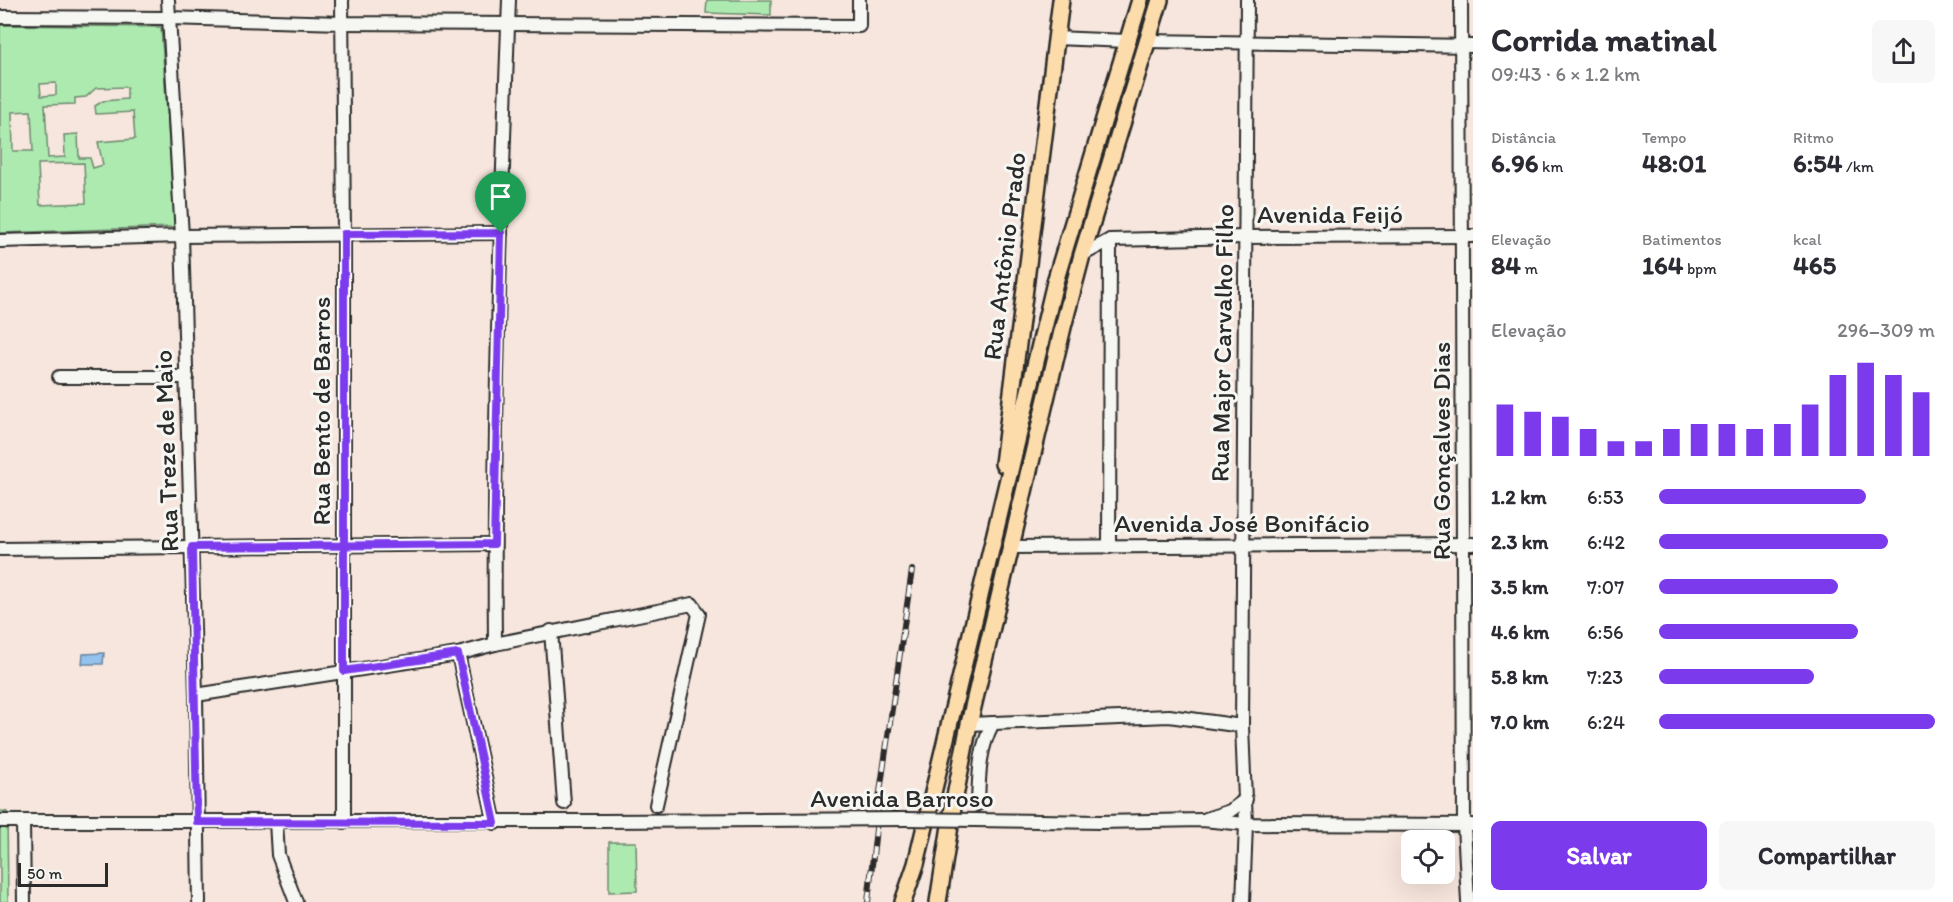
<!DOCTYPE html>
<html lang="pt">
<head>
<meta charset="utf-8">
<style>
  :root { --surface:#fff; --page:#f7f7f7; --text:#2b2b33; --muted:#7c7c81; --accent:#7c3aed }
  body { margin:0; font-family:Itim,sans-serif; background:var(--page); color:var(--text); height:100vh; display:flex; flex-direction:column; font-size:22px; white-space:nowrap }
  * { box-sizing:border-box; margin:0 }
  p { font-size:20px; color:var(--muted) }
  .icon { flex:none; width:33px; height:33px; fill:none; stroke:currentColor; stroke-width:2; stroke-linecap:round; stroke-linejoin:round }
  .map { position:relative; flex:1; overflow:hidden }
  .sheet { display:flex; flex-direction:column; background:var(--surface); width:480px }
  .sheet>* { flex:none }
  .tools { position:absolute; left:1401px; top:830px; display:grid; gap:12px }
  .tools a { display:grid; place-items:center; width:54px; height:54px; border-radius:9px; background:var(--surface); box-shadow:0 6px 24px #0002; font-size:30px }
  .scale { position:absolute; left:18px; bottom:15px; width:90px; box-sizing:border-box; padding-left:6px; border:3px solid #2b2b2b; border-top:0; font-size:16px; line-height:21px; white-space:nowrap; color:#2b2b2b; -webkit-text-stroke:4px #f6f6f2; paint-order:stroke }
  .pin { position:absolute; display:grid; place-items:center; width:51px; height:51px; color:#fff; margin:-62px -26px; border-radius:50% 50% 50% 0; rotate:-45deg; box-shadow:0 0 6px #0007 }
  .pin .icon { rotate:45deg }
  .round { display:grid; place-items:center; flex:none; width:63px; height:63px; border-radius:9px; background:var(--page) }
  .head { display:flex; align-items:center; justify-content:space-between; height:102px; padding:0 18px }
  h1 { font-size:33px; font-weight:700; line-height:45px }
  .metrics { display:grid; grid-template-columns:repeat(3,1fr); gap:9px; height:102px; padding:6px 18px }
  .metrics div { display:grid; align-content:center }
  .metrics b { font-size:26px; font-weight:700 }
  .metrics small { font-size:16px; font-weight:400 }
  .metrics p { font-size:16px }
  .chart { height:168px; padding:12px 18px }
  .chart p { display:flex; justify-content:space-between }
  .chart svg { width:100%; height:108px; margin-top:6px; stroke:var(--accent); stroke-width:6 }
  .action { display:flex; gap:12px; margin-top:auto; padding:12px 18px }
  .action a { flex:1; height:69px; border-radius:9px; background:var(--accent); color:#fff; font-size:24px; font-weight:700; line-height:69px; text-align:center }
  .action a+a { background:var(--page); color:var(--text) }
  ul { padding:0 18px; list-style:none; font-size:20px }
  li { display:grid; grid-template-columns:96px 72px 1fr; align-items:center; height:45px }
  li i { height:15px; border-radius:8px; background:var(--accent) }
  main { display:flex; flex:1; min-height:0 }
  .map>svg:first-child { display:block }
  .green { fill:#adeab0; stroke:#6c8a6e; stroke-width:1.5; fill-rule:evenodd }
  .water { fill:#93c2ee; stroke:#6986a0; stroke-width:1.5 }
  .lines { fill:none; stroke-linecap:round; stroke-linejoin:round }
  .minor-casing { stroke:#2b2b2b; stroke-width:16 }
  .major-casing { stroke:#2b2b2b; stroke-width:20 }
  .minor { stroke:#f6f6f2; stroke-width:12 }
  .major { stroke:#fddcac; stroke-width:15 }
  .rail-casing { stroke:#2b2b2b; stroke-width:6 }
  .rail { stroke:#f6f6f2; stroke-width:4; stroke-dasharray:11; stroke-linecap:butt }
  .minor-bridge-casing { stroke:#2b2b2b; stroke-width:16; stroke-linecap:butt }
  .minor-bridge { stroke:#f6f6f2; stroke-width:12 }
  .route-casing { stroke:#fff; stroke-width:12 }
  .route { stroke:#7c3aed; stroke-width:8 }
  .labels { text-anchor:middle; stroke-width:6; stroke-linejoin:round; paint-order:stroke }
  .street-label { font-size:26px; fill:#2b2b2b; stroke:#f6f6f2 }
</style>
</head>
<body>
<main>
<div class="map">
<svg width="1473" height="902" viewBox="0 0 1473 902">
  <rect width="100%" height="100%" fill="#f7e6dd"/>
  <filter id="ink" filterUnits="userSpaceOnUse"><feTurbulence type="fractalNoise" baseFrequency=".0167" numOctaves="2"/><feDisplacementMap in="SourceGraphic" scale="12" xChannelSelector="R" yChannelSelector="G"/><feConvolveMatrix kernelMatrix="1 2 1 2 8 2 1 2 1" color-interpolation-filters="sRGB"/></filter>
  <g filter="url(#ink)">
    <g class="green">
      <polygon points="707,0 771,0 771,15 706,13"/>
      <path d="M0 25 161 27 175 227 0 233ZM56 83V95L41 96 40 84ZM127 87V99L103 101 95 106 96 114 133 112 135 139 98 142 103 165 93 168 90 158H79L78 134 64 135 65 157 48 158 45 105 75 104V98L86 97 96 88ZM31 111 33 151H13L12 112ZM84 163 86 203 40 205 38 164Z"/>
      <polygon points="0,811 7,812 8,902 0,902"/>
      <polygon points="609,842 636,842 637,891 609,892"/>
    </g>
    <polygon class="water" points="104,653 103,664 82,664 83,654"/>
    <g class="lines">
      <defs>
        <g id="minor">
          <polyline points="168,0 182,236 196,695 199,902"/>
          <polyline points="342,0 344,234 344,822"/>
          <polyline points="1461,0 1464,825 1468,902"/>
          <polyline points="0,17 168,18 342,23 859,26 859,0"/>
          <polyline points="1055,38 1127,41"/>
          <polyline points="1146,41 1473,46"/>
          <polyline points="0,241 182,236 501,233"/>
          <polyline points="1082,255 1110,240 1246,237 1473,236"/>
          <polyline points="59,377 187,377"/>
          <polyline points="1012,547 1473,544"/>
          <polyline points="1109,547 1110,240"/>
          <polyline points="0,549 494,544"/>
          <polyline points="551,631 564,803"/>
          <path d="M495 644C493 429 501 214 509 0"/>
          <polyline points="458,654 495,823"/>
          <polyline points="196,695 458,654 495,644 692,604 699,614 656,805"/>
          <polyline points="969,724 1169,716 1242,726"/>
          <path d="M978 804C979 775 979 749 993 723"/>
          <polyline points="1206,819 1230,811 1246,799"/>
          <polyline points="0,821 603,821"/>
          <polyline points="23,822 24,902"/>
          <polyline points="276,822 278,855 296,902"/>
          <polyline points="1100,822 1202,820 1246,824 1473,825"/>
          <polyline points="1243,902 1246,824 1242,726 1247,0"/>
        </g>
        <g id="major">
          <polyline points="1003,464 1061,0"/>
          <polyline points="903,902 916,864 1055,282 1140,0"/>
          <polyline points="938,902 953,807 969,724 1063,327 1082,255 1160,0"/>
        </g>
      </defs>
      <use href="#minor" class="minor-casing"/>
      <use href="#major" class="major-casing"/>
      <use href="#minor" class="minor"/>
      <use href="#major" class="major"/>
      <defs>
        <polyline id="rail" points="868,902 880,792 912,570"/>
      </defs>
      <use href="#rail" class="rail-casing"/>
      <use href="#rail" class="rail"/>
      <defs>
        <polyline id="minor-bridge" points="603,821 906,819 1100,822"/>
      </defs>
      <use href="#minor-bridge" class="minor-bridge-casing"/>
      <use href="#minor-bridge" class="minor-bridge"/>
    </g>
  </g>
  <g class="lines" filter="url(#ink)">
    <defs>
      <polyline id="route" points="501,233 494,544 192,547 197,822 495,823 458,654 344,671 344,234 501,233"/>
    </defs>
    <use href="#route" class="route-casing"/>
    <use href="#route" class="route"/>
  </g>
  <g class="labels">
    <g class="street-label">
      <text x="1330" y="223">Avenida Feijó</text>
      <text transform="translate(1004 256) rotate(-83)" y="9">Rua Antônio Prado</text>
      <text transform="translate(1222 343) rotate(-89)" y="9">Rua Major Carvalho Filho</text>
      <text transform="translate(321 411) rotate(-90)" y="9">Rua Bento de Barros</text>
      <text transform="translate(166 451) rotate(-92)" y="9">Rua Treze de Maio</text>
      <text transform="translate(1441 451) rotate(-90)" y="9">Rua Gonçalves Dias</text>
      <text x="1242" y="532">Avenida José Bonifácio</text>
      <text x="902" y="807">Avenida Barroso</text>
    </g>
  </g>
</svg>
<div class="tools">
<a><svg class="icon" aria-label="locate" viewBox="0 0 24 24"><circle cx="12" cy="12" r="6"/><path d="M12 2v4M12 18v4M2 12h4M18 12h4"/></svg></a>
</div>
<div class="scale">50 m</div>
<div class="pin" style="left:501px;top:233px;background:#1e9e55"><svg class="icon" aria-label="arrive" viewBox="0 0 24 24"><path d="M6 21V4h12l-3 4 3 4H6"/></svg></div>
</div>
<section class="sheet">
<div class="head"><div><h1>Corrida matinal</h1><p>09:43 · 6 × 1.2 km</p></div><a class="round"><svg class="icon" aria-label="share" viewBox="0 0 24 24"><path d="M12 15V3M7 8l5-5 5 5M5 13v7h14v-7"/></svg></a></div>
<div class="metrics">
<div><p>Distância</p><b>6.96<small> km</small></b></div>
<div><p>Tempo</p><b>48:01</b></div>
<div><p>Ritmo</p><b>6:54<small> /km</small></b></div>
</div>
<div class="metrics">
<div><p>Elevação</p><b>84<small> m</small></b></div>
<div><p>Batimentos</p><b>164<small> bpm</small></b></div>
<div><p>kcal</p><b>465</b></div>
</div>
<div class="chart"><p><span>Elevação</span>296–309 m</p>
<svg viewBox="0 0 160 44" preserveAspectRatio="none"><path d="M5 44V23M15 44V26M25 44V28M35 44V33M45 44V38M55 44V38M65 44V33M75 44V31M85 44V31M95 44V33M105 44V31M115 44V23M125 44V11M135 44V6M145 44V11M155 44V18"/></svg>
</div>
<ul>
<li><b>1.2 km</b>6:53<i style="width:75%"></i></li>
<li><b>2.3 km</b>6:42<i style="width:83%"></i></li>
<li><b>3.5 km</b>7:07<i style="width:65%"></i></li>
<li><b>4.6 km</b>6:56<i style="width:72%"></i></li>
<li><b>5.8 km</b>7:23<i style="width:56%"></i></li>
<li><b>7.0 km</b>6:24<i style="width:100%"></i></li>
</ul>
<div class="action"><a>Salvar</a><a>Compartilhar</a></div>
</section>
</main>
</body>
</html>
